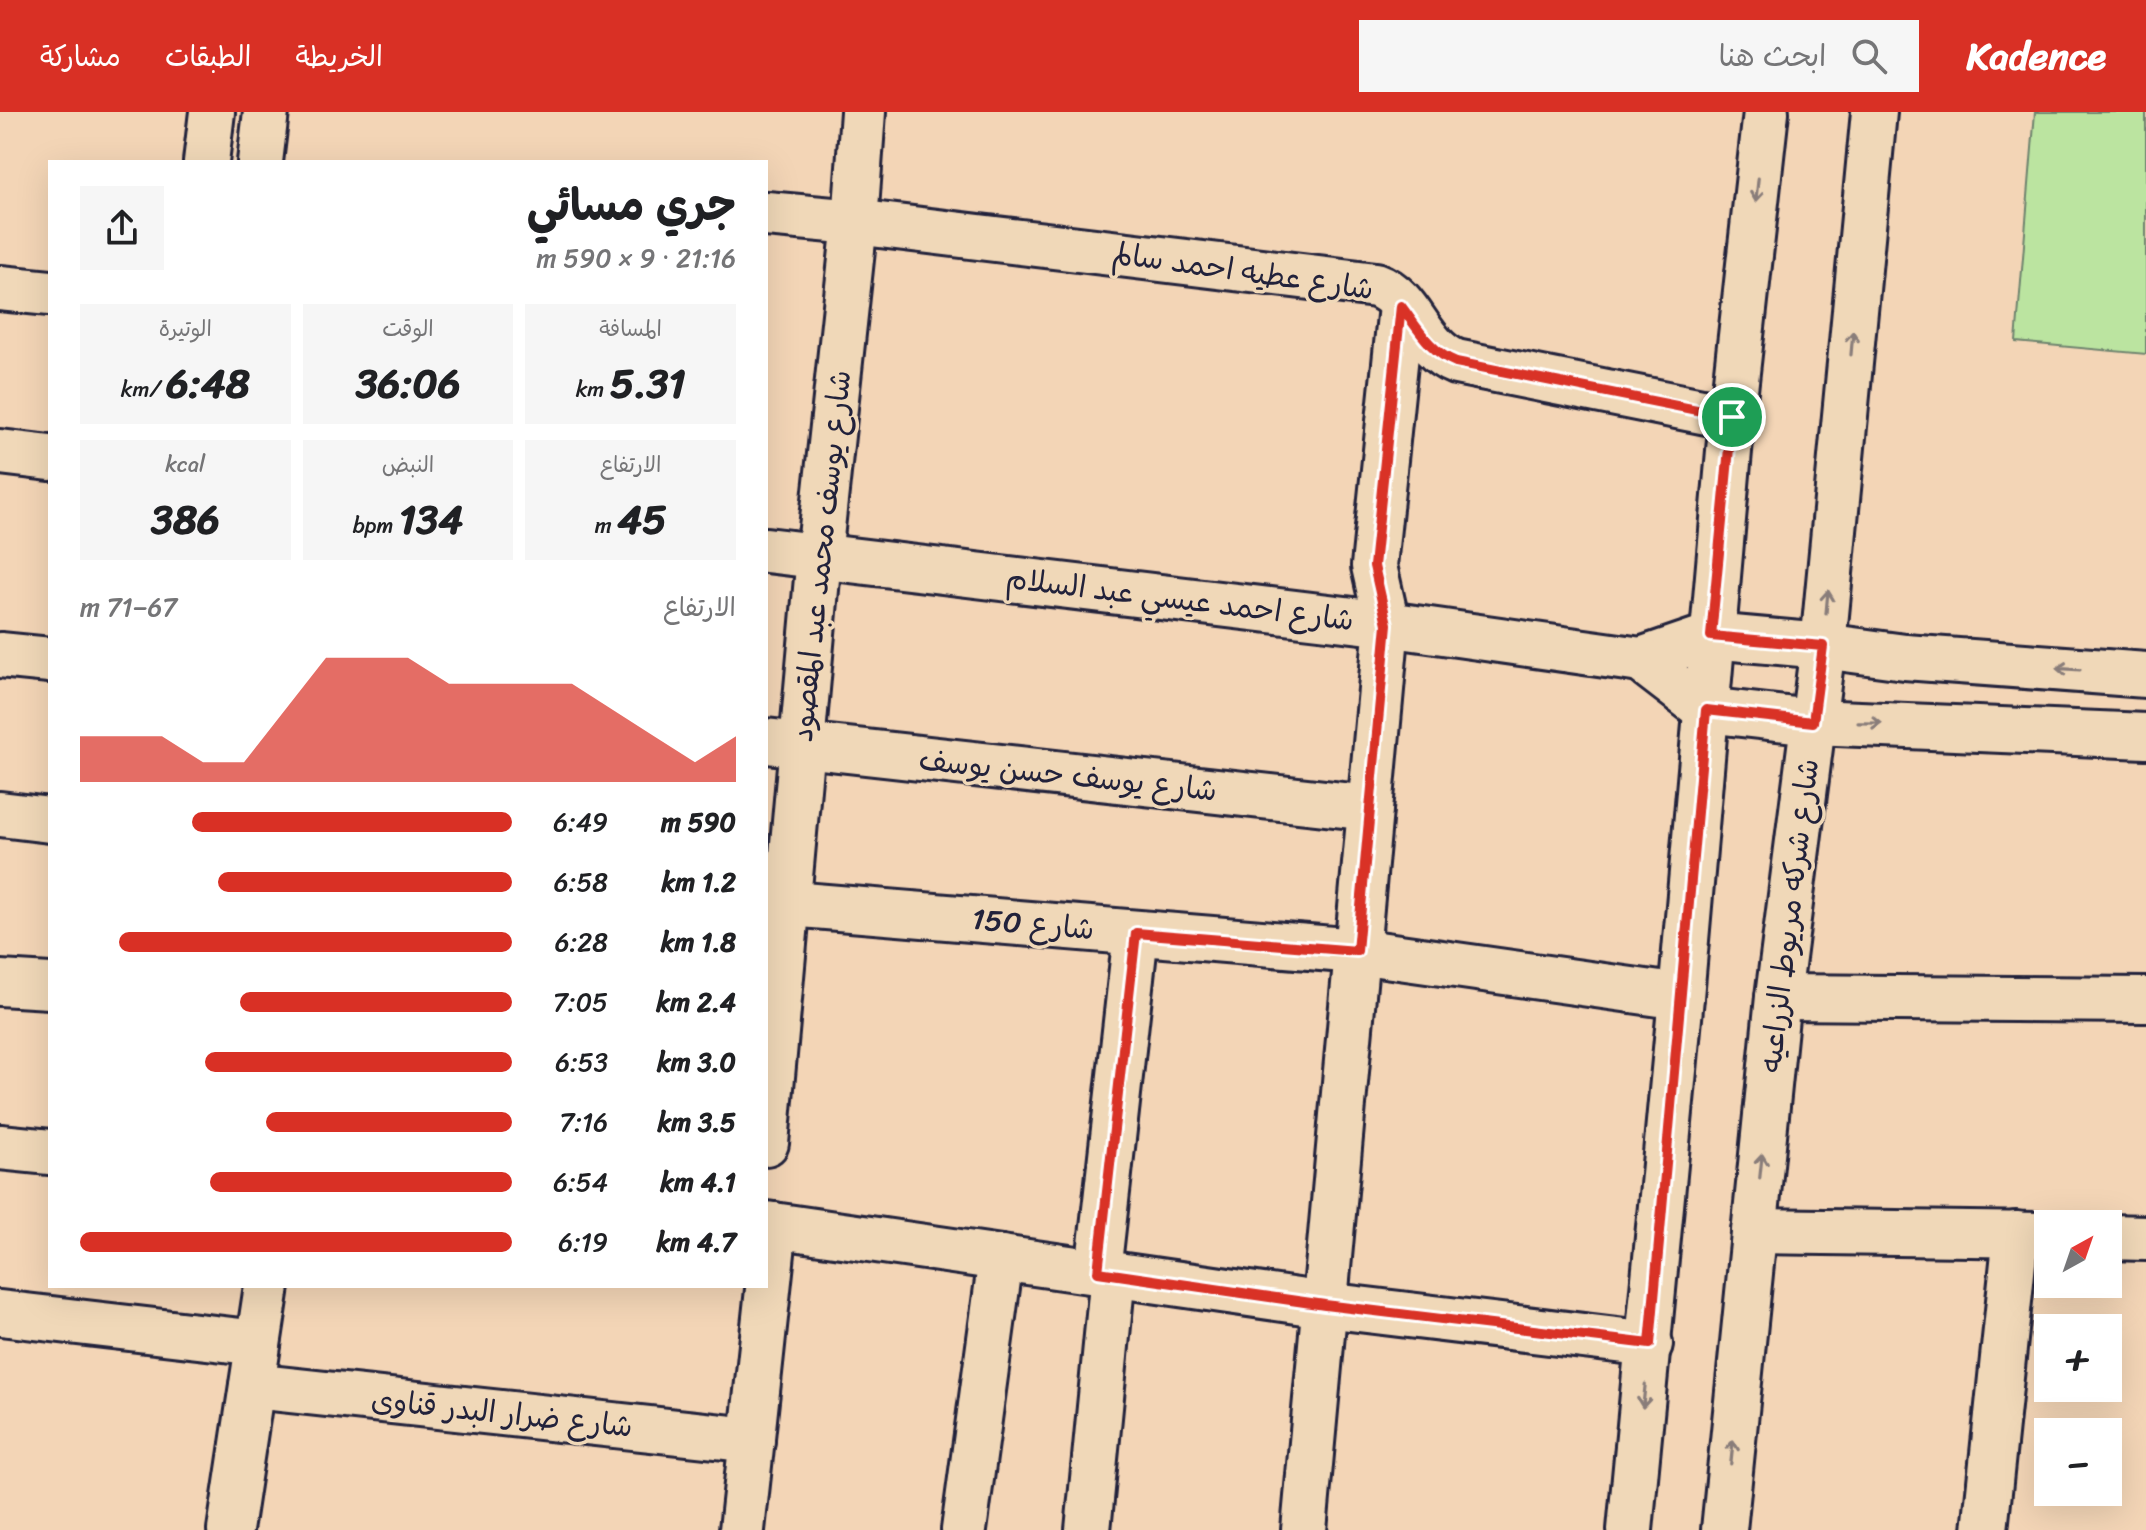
<!DOCTYPE html>
<html lang="ar">
<head>
<meta charset="utf-8">
<style>
  :root { --surface:#fff; --page:#f6f6f6; --text:#202124; --muted:#757577; --accent:#d93025 }
  body { margin:0; font-family:Sriracha,"Playpen Sans Arabic",sans-serif; background:var(--page); color:var(--text); direction:rtl; height:100vh; display:flex; flex-direction:column; font-size:30px; white-space:nowrap }
  * { box-sizing:border-box; margin:0 }
  p { font-size:26px; color:var(--muted) }
  .icon { flex:none; width:44px; height:44px; fill:none; stroke:currentColor; stroke-width:2; stroke-linecap:round; stroke-linejoin:round }
  .map { position:relative; flex:1; overflow:hidden; direction:ltr }
  .sheet { position:absolute; left:48px; top:48px; width:720px; height:1128px; display:flex; flex-direction:column; background:var(--surface); border-radius:0px; box-shadow:0 8px 32px #0002; direction:rtl }
  .sheet>* { flex:none }
  .needle { width:52px; rotate:40deg }
  .controls { position:absolute; left:2034px; top:1098px; display:grid; gap:16px }
  .controls a { display:grid; place-items:center; width:88px; height:88px; border-radius:0px; background:var(--surface); box-shadow:0 8px 32px #0002; font-size:40px }
  .pin { position:absolute; display:grid; place-items:center; width:68px; height:68px; color:#fff; margin:-34px; border:4px solid #fff; border-radius:50%; box-shadow:0 2px 8px #0007 }
  .round { display:grid; place-items:center; flex:none; width:84px; height:84px; border-radius:0px; background:var(--page) }
  .head { display:flex; align-items:center; justify-content:space-between; height:136px; padding:0 32px }
  h1 { font-size:44px; font-weight:700; line-height:60px }
  .stats { display:grid; grid-template-columns:repeat(3,1fr); gap:12px; height:136px; padding:8px 32px }
  .stats div { display:grid; align-content:center; border-radius:0px; background:var(--page); text-align:center }
  .stats b { font-size:40px; font-weight:700 }
  .stats small { font-size:22px; font-weight:400 }
  .stats p { font-size:22px }
  .chart { height:224px; padding:16px 32px }
  .chart p { display:flex; justify-content:space-between }
  .chart svg { width:100%; height:144px; margin-top:8px; fill:var(--accent); opacity:.7 }
  ul { padding:0 32px; list-style:none; font-size:26px }
  li { display:grid; grid-template-columns:128px 96px 1fr; align-items:center; height:60px }
  li i { height:20px; border-radius:10px; background:var(--accent) }
  header { display:flex; align-items:center; gap:48px; box-sizing:border-box; height:112px; padding:0 40px; background:var(--accent); color:#fff }
  header strong { font-size:38px }
  nav { display:flex; gap:44px; margin-inline-start:auto; font-size:28px }
  .search { width:560px; height:72px; background:var(--page); display:flex; align-items:center; gap:20px; box-sizing:border-box; padding:0 28px; border-radius:0px; color:var(--muted); font-size:30px }
  .map>svg:first-child { display:block }
  .green { fill:#bbe4a0; stroke:#6e836e; stroke-width:2 }
  .lines { fill:none; stroke-linecap:round; stroke-linejoin:round }
  .minor-casing { stroke:#22223b; stroke-width:50 }
  .minor { stroke:#f0d8b8; stroke-width:44 }
  .oneway { stroke:#897d7a }
  .route-casing { stroke:#fff; stroke-width:16 }
  .route { stroke:#d93025; stroke-width:10 }
  .labels { text-anchor:middle; stroke-width:7; stroke-linejoin:round; paint-order:stroke }
  .street-label { font-size:30px; fill:#22223b; stroke:#f0d8b8 }
</style>
</head>
<body>
<header>
<strong>Kadence</strong>
<div class="search"><svg class="icon" aria-label="search" viewBox="0 0 24 24"><circle cx="10" cy="10" r="6"/><path d="M15 15l6 6"/></svg>ابحث هنا</div>
<nav><a>الخريطة</a><a>الطبقات</a><a>مشاركة</a></nav>
</header>
<div class="map">
<svg width="2146" height="1418" viewBox="0 0 2146 1418">
  <rect width="100%" height="100%" fill="#f3d5b6"/>
  <filter id="ink" filterUnits="userSpaceOnUse"><feTurbulence type="fractalNoise" baseFrequency=".0125" numOctaves="2"/><feDisplacementMap in="SourceGraphic" scale="16" xChannelSelector="R" yChannelSelector="G"/><feConvolveMatrix kernelMatrix="1 2 1 2 8 2 1 2 1" color-interpolation-filters="sRGB"/></filter>
  <g filter="url(#ink)">
    <polygon class="green" points="2035,0 2146,0 2146,242 2016,230"/>
    <g class="lines">
      <defs>
        <g id="minor">
          <polyline points="206,50 212,0"/>
          <polyline points="260,50 266,0"/>
          <path d="M766 102 855 110 1376 173C1413 186 1419 236 1456 250L1732 305"/>
          <polyline points="0,176 50,181"/>
          <polyline points="0,340 50,346"/>
          <polyline points="766,438 1387,512 1641,548 1711,524 1823,534 1905,545 2146,563"/>
          <polyline points="0,543 50,548"/>
          <polyline points="1641,548 1706,598 1813,610 2146,624"/>
          <polyline points="766,629 1370,696"/>
          <polyline points="0,702 50,708"/>
          <polyline points="766,790 1357,839 1681,885"/>
          <polyline points="0,871 50,874"/>
          <polyline points="1778,885 2146,888"/>
          <polyline points="766,1031 819,444 855,110 863,0"/>
          <polyline points="0,1035 50,1040"/>
          <polyline points="766,1112 1325,1193 1650,1232"/>
          <polyline points="1754,1119 2048,1123"/>
          <polyline points="2108,1125 2146,1126"/>
          <polyline points="1098,1160 1136,821"/>
          <polyline points="0,1201 258,1231"/>
          <polyline points="252,1274 752,1328"/>
          <polyline points="230,1418 267,1174"/>
          <polyline points="742,1418 775,1113"/>
          <polyline points="964,1418 1001,1146"/>
          <polyline points="1088,1418 1113,1162"/>
          <polyline points="1304,1418 1387,512 1374,454 1401,194"/>
          <polyline points="1630,1418 1681,885 1732,305 1766,0"/>
          <polyline points="1724,1418 1778,885 1823,534 1874,0"/>
          <polyline points="1985,1418 2016,1122"/>
        </g>
      </defs>
      <use href="#minor" class="minor-casing"/>
      <use href="#minor" class="minor"/>
    </g>
    <defs><path id="oneway-shaft" d="M-6 0H5M1.5-3L5.5 0L1.5 3" fill="none" stroke-width="1.6" stroke-linecap="round" stroke-linejoin="round" transform="scale(2)"/></defs>
    <g class="oneway">
      <use href="#oneway-shaft" transform="translate(1757 78) rotate(96)"/>
      <use href="#oneway-shaft" transform="translate(1852 231) rotate(-85)"/>
      <use href="#oneway-shaft" transform="translate(1827 490) rotate(-85)"/>
      <use href="#oneway-shaft" transform="translate(2068 557) rotate(-176)"/>
      <use href="#oneway-shaft" transform="translate(1870 611) rotate(1)"/>
      <use href="#oneway-shaft" transform="translate(1761 1054) rotate(-84)"/>
      <use href="#oneway-shaft" transform="translate(1644 1284) rotate(96)"/>
      <use href="#oneway-shaft" transform="translate(1732 1340) rotate(-84)"/>
    </g>
  </g>
  <g class="lines" filter="url(#ink)">
    <defs>
      <path id="route" d="M1401 194C1417 215 1430 240 1456 250L1732 305 1711 524 1823 534 1813 610 1706 598 1650 1232 1325 1193 1098 1160 1136 821 1357 839 1387 512 1374 454Z"/>
    </defs>
    <use href="#route" class="route-casing"/>
    <use href="#route" class="route"/>
  </g>
  <g class="labels">
    <g class="street-label">
      <text transform="translate(1243 159) rotate(8)" y="10">شارع عطيه احمد سالم</text>
      <text transform="translate(821 444) rotate(-84)" y="10">شارع يوسف محمد عبد المقصود</text>
      <text transform="translate(1180 487) rotate(7)" y="10">شارع احمد عيسي عبد السلام</text>
      <text transform="translate(1068 663) rotate(6)" y="10">شارع يوسف حسن يوسف</text>
      <text transform="translate(1789 804) rotate(-83)" y="10">شارع شركه مريوط الزراعيه</text>
      <text transform="translate(1033 812) rotate(5)" y="10">شارع 150</text>
      <text transform="translate(502 1301) rotate(6)" y="10">شارع ضرار البدر قناوى</text>
    </g>
  </g>
</svg>
<div class="controls">
<a><svg class="needle" viewBox="-14 -14 28 28"><path d="M0-13l5 13h-10z" fill="#e53935"/><path d="M0 13l5-13h-10z" fill="#757577"/></svg></a>
<a>+</a>
<a>−</a>
</div>
<div class="pin" style="left:1732px;top:305px;background:#1e9e55"><svg class="icon" aria-label="arrive" viewBox="0 0 24 24"><path d="M6 21V4h12l-3 4 3 4H6"/></svg></div>
<section class="sheet">
<div class="head"><div><h1>جري مسائي</h1><p>21:16 · 9 × 590 m</p></div><a class="round"><svg class="icon" aria-label="share" viewBox="0 0 24 24"><path d="M12 15V3M7 8l5-5 5 5M5 13v7h14v-7"/></svg></a></div>
<div class="stats">
<div><p>المسافة</p><b>5.31<small> km</small></b></div>
<div><p>الوقت</p><b>36:06</b></div>
<div><p>الوتيرة</p><b>6:48<small> /km</small></b></div>
</div>
<div class="stats">
<div><p>الارتفاع</p><b>45<small> m</small></b></div>
<div><p>النبض</p><b>134<small> bpm</small></b></div>
<div><p>kcal</p><b>386</b></div>
</div>
<div class="chart"><p><span>الارتفاع</span>67–71 m</p>
<svg viewBox="0 0 160 44" preserveAspectRatio="none"><path d="M0 44V30L10 30L20 30L30 38L40 38L50 22L60 6L70 6L80 6L90 14L100 14L110 14L120 14L130 22L140 30L150 38L160 30V44z"/></svg>
</div>
<ul>
<li><b>590 m</b>6:49<i style="width:74%"></i></li>
<li><b>1.2 km</b>6:58<i style="width:68%"></i></li>
<li><b>1.8 km</b>6:28<i style="width:91%"></i></li>
<li><b>2.4 km</b>7:05<i style="width:63%"></i></li>
<li><b>3.0 km</b>6:53<i style="width:71%"></i></li>
<li><b>3.5 km</b>7:16<i style="width:57%"></i></li>
<li><b>4.1 km</b>6:54<i style="width:70%"></i></li>
<li><b>4.7 km</b>6:19<i style="width:100%"></i></li>
</ul>
</section>
</div>
</body>
</html>
